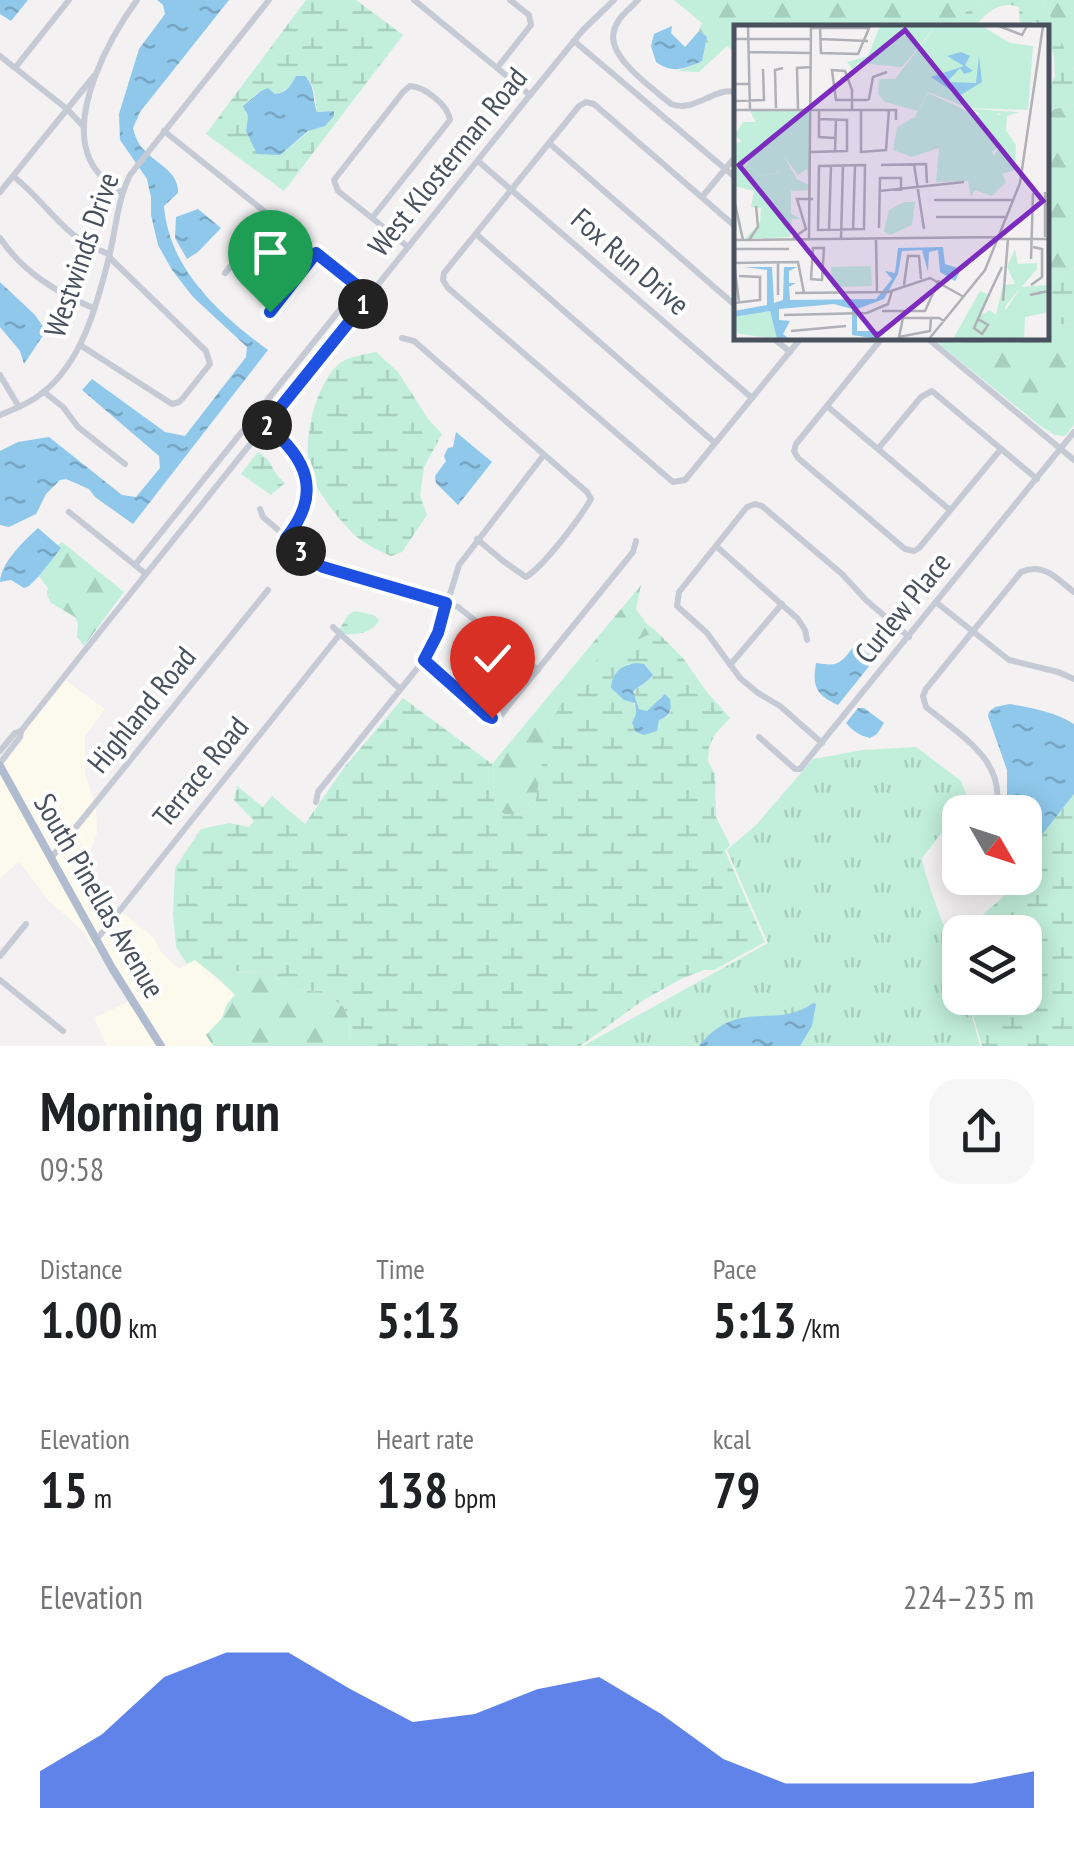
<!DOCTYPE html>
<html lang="en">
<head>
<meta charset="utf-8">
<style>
  :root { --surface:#fff; --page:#f6f6f6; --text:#202124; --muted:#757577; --accent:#1d50e1 }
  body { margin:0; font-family:"PT Sans Narrow",sans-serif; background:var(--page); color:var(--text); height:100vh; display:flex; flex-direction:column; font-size:38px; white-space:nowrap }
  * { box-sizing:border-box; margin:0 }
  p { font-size:32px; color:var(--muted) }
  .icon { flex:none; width:55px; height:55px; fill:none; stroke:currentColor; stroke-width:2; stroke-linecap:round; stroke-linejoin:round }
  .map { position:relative; height:1046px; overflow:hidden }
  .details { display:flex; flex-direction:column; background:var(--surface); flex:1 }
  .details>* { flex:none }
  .needle { width:65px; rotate:129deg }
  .controls { position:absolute; left:942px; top:795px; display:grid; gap:20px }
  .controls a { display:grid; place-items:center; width:100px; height:100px; border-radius:20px; background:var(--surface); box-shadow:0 5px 25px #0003; font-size:50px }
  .pin { position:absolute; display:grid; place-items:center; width:85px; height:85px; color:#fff; margin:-102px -42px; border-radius:50% 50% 50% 0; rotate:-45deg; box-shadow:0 0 10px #0007 }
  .pin .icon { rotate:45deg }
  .km { position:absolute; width:50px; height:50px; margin:-25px; border-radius:50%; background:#222; color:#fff; font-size:28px; line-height:50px; text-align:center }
  .round { display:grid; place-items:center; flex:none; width:105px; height:105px; border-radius:30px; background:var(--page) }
  .summary { display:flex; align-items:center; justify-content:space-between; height:170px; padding:0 40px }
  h1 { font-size:55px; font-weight:700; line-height:75px }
  .stats { display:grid; grid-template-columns:repeat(3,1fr); gap:15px; height:170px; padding:10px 40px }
  .stats div { display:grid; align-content:center }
  .stats b { font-size:50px; font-weight:700 }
  .stats small { font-size:28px; font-weight:400 }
  .stats p { font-size:28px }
  .chart { height:280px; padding:20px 40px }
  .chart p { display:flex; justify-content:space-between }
  .chart svg { width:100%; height:180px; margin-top:10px; fill:var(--accent); opacity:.7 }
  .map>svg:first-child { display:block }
  .commercial { fill:#fcfaec }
  .grass { fill:url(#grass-tufts) }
  .forest { fill:url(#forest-firs) }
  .wetland { fill:url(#wetland-marsh); fill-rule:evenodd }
  .water { fill:url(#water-ripples) }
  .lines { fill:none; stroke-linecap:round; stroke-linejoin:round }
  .minor { stroke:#c5cad5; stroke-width:6 }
  .major { stroke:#b1bbcf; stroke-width:8 }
  .route-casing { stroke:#fff; stroke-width:20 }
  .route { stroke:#1d50e1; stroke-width:12 }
  .labels { text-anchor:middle; stroke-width:8; stroke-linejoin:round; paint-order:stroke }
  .street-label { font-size:30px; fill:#49505e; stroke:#fff }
  .inset-road { fill:none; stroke:#afb1b6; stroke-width:2.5 }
  .view { fill:#7b2cbf; fill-opacity:0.15; stroke:#7b2cbf; stroke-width:5 }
  .inset-edge { fill:none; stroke:#49505e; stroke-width:5 }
</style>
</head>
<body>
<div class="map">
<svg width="1074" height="1046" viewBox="0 0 1074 1046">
  <defs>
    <pattern id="grass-tufts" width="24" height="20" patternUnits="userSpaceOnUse" patternTransform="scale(2.5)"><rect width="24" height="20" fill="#c1efdb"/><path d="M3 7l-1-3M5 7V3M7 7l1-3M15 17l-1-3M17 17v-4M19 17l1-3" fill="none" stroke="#a7cfbe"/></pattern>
    <pattern id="forest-firs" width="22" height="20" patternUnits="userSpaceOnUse" patternTransform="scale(2.5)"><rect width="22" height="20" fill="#c1efdb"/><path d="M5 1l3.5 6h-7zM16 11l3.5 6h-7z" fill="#a7cfbe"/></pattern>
    <pattern id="wetland-marsh" width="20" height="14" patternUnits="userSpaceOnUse" patternTransform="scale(2.5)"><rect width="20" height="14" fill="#c1efdb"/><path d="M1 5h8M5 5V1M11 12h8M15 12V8" fill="none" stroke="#a7cfbe"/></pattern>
    <pattern id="water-ripples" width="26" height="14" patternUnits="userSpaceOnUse" patternTransform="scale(2.5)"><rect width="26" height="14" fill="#8fc8eb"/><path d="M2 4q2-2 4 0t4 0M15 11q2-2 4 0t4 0" fill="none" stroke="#77a5c2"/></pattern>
  </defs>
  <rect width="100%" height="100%" fill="#f3f1f1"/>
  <g class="commercial">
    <polygon points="65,680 105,709 85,736 85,774 94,800 51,853 3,765 23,739 24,732"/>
    <polygon points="0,771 103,955 91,945 85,933 48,900 19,862 0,878"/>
    <polygon points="96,807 97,833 81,876 97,893 117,908 97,934 55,858"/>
    <polygon points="122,912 154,938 160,951 179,969 194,960 235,994 227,1004 222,1018 206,1035 213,1046 164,1046 100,939"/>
    <polygon points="128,1000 158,1046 107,1046 94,1018 126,1003"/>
  </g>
  <path class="grass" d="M916 747 961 781 968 799 922 858C931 905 960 949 960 998H967L980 1046H583L768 943 727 850 756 825 813 759 863 750Z"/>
  <g class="forest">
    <polygon points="674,0 982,0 968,9 955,27 736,28 736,53 727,46 699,72 678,71 702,61 707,37 699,31 702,23"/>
    <polygon points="1043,0 1074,0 1074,70"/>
    <polygon points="1074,104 1074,268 1064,277 1047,284 1047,111"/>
    <polygon points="1074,323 1074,425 1065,436 1055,435 1039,425 932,338 1046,338 1047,326"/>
    <polygon points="62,542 124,592 84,646 77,637 78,623 75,617 51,603 47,595 48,588 39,576 60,548 57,546"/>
    <path d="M641 585 636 609 646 623 656 631 639 640 544 756 535 805C523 814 513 817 498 812 489 791 497 784 492 764Z"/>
    <polygon points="231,971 268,972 294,989 324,993 343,1006 349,1019 350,1046 213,1046 206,1035 222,1018 227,1004 235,995 219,979"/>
  </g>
  <g class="wetland">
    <path d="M306 0H356L403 35 284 191 206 134ZM294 79H309L314 90 317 112 334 111 280 155 268 153 246 131 248 116 245 113 249 100 261 91 279 94 293 84Z"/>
    <path d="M982 0H1043L1074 70V104L1047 111V93L1055 76 1054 56 1047 37 1046 28 1042 27 1037 22H1032L1026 27H1020L1019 7C999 0 987 13 974 27H955L968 9Z"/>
    <polygon points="1074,268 1074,323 1047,326 1047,284 1064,277"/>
    <path d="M376 352 398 372 428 419 442 434 424 467 420 495 427 515 402 552 391 556C379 551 367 545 357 537 344 526 315 490 311 474 301 443 315 385 339 364 347 356 365 355 376 352Z"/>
    <path d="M258 452C275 462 269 470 285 483L271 495 241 474Z"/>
    <path d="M355 611 374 615 379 620C372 633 358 635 344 634L339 630 348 615Z"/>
    <path d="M656 631 683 658 706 691 730 718 715 734 709 747 708 761 715 774 716 817 730 845 725 851 765 942 714 970H704L683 978 645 999 580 1046H350L349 1019 343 1006 324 993 294 989 268 972 231 971 219 979 195 960 187 964 176 947 173 914 175 868 201 829 229 823 249 827 254 821 234 800 237 786 263 807 272 796 305 824 343 769 403 698 492 764C497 784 489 791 498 812 513 817 523 814 535 805L548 728 574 684 598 659ZM627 664H644L653 675C647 683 639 685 633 693L639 709 647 711 656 705 661 696 671 711 667 717 659 720 657 730 644 735 636 714Z"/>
    <polygon points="1074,794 1074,1046 982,1046 968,998 1025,998 1025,932 960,932 960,970 945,922 948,921 971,925 1002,898 1013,878 1025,878 1025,846 1034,845"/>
  </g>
  <g class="water">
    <polygon points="0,0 28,0 11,21 0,14"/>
    <path d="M157 0H229L140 112 133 128C135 136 138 144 144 150 157 164 179 172 178 193L164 206C169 269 219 314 268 350L133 524 95 497 89 489 66 479 60 480 46 494 36 514 9 527 0 525V451L18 442 49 437 122 495 136 497 160 468 159 456 82 390 92 379 165 432 185 436 246 357 247 347 193 297 172 270 158 245 151 215V197L147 179 120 140 119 114 139 49 165 14 163 5Z"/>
    <path d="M672 26 671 33 685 47 699 31 707 37 702 61C684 69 673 74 656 62L651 46 654 34Z"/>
    <path d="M296 76H305C316 87 312 99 317 112L334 111V116L325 126 308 131 280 155 257 154 246 131 248 116 243 106 261 91 268 88 275 94C287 93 291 85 296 76Z"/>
    <polygon points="198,209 221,228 198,252 187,259 175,238 176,217"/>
    <polygon points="0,282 35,315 46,331 24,364 20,351 0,327"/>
    <polygon points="456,432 492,462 458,505 436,483 435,476 446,461 444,456 448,448 453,447"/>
    <path d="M38 528 61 548 39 576 29 586 24 588 11 580 0 582C1 562 24 541 38 528Z"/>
    <path d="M854 646 869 654 874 660 838 705C816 695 812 686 816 663 839 667 841 663 854 646Z"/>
    <path d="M636 663 644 664 653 675C647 683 639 685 633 692L639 709 647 711 665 694 670 699C672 711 670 716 659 720L657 731 644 735 636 732 632 723 636 714 635 703 624 700 611 688C613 672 620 666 636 663Z"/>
    <path d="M1010 704C1032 708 1054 712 1074 724V794L1034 845 1025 846V812H1007V770L988 716 989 712 995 707Z"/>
    <path d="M858 708H864L884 723 877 734 870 738C860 736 853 731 846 723Z"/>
    <path d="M813 1003 816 1004 812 1026 800 1046H699C739 996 776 1031 813 1003Z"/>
  </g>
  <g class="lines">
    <g class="minor">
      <polyline points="414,0 497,68 531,25 529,15 510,0"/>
      <path d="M638 0C629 10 617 17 614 31 606 57 654 89 671 104 695 113 713 87 736 92"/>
      <polyline points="574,41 736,178"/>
      <polyline points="0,56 67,109 84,127"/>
      <polyline points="15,68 69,0"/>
      <polyline points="497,68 530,95"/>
      <path d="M410 86C425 87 448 105 450 120L372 218 338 191 334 180 403 92Z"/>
      <polyline points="164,131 370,296"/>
      <polyline points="549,143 736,306"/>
      <polyline points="478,161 752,398"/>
      <path d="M13 176C50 205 61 237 109 254"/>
      <polyline points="0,192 94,76"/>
      <path d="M122 193C109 184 97 175 90 160 68 113 110 37 137 0"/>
      <polyline points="702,197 736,156"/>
      <polyline points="372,218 408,247"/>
      <polyline points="736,227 594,104 586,102 579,106 444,273 443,280 448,288 673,482 685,480 801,338"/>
      <polyline points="476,234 715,443"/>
      <path d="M0 238C23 272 56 292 93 308"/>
      <polyline points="225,273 271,217"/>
      <polyline points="270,312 316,253"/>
      <path d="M402 338 414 341 587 492 591 499C580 518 544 566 526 577L503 561 477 539"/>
      <polyline points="773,338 790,352"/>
      <polyline points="882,338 796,444 794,451 798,458 905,549 914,551 919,548 1001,449"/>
      <polyline points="927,338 1074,460"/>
      <polyline points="80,345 172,404 179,402 183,398 210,364 206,351 109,257"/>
      <polyline points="0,375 19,407"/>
      <polyline points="44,392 63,407 78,427 125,464"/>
      <polyline points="827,406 950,510"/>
      <path d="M0 415C14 409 29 404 41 394 82 363 97 305 109 257 116 230 117 201 130 175L269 0"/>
      <path d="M266 425C308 458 323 492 286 538"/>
      <polyline points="878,449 921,397 932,391 1037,479"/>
      <polyline points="260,509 263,517 318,564 458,607 538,670"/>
      <polyline points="69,512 146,574"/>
      <polyline points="716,546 798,619 805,630 807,640"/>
      <polyline points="135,565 358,287"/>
      <polyline points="937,603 1009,660 1058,672 1074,679"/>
      <polyline points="333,627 400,689"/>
      <polyline points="424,660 487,717 501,715 633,552 636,541"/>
      <polyline points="730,665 782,604"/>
      <polyline points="759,737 795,769 800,769 1074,432"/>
      <polyline points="822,743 780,706 758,693 740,678 707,633 677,606 679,592 747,507 755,504 762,506 842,574 866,600 909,637"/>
      <polyline points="0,751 15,733 21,731"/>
      <polyline points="0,763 20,737 21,731 82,654 530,95 583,30 614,0"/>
      <polyline points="316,802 318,792 424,660 438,633 459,565 543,456"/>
      <path d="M995 812C1009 762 960 735 926 707L923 696 926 689 1021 572C1044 562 1057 579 1074 592"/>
      <polyline points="51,858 268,590"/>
      <polyline points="97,939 340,634"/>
      <polyline points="0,956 26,924"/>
      <polyline points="0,980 63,1031"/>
    </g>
    <polyline class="major" points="0,766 112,968 161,1046"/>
  </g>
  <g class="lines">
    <defs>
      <path id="route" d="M270 312 316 253 370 296 266 425C307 458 323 493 286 538L314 562 323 567 446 603 438 633 424 660 487 716 492 718"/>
    </defs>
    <use href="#route" class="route-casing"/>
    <use href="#route" class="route"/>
  </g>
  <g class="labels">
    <g class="street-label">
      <text transform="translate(448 162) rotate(-51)" y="10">West Klosterman Road</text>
      <text transform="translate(82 255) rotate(-71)" y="10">Westwinds Drive</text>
      <text transform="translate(630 262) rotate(41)" y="10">Fox Run Drive</text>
      <text transform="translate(903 608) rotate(-51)" y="10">Curlew Place</text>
      <text transform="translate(142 710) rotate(-51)" y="10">Highland Road</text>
      <text transform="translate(201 772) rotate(-51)" y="10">Terrace Road</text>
      <text transform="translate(99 896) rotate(60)" y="10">South Pinellas Avenue</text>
    </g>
  </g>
  <g transform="translate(734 25)">
    <rect width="315" height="315" fill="#f3f1f1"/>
    <path d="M202 1H248L276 18 299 21 294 85 234 83 194 67 184 86 151 77 144 69 145 54H161ZM314 260 315 287 291 292 290 314H266L269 289 287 262ZM36 286 43 314 0 308V292Z" fill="#c1efdb"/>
    <path d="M237 84 285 87 273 91 272 105 282 120 281 145 267 149 259 132 268 117 266 88 254 93ZM75 85 76 165 57 166V189L67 194H58L56 212 11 214 26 197 27 183 17 182 20 166 0 161V119L8 116 0 111 9 97H22L16 86ZM16 128 50 131 64 150 73 144 75 160 48 147 6 154Z" fill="#c1efdb" fill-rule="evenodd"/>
    <path d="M146 1H202L168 42 123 38 120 46 113 37 134 31ZM194 68 240 89 268 90V118L258 127 272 157 258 171 241 165 237 172 234 156 202 157 205 123 178 132 159 125 163 102 181 92ZM20 126 50 131 63 154 46 147 5 154ZM170 177H181L178 200 156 210 150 206 155 185ZM281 224 284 239 303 238V244L272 280 266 314H219L246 266 255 270 246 291 255 285 262 290 269 260 281 259 273 242ZM137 241 138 261 98 262 97 242Z" fill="#c1efdb"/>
    <path d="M227 27 236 31 231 40 239 46 230 49 226 43 213 57 242 58 245 31 248 57 225 71 197 52 230 41 213 31ZM209 222 211 239 227 244 221 256 206 247 204 225 195 227 194 247 188 225 168 226 164 249 150 274 123 284V306H145V314L118 310V284L100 279 45 284V295L56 296 49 309 55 314H43L36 286 0 292V286L33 280V245L10 242H38L40 278 49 275 50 242H63L55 246V258H62L55 262 56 275 142 274 158 254 151 246 161 248 164 223Z" fill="#8fc8eb"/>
    <path class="inset-road" d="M14 1 16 85M265 1 288 10 293 1M77 3H134M86 3 87 28 124 29 136 1M0 14H77M86 14 134 16M15 27 77 28M0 76 30 75 29 44M0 76 1 59H16M42 83 41 45 49 43M64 84 63 43 77 42M85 84V112L101 113M118 84V65L111 46 98 45 102 75H133L135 74 139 52 153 47M127 84V127L152 125 155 84M0 85H162V95M101 126 102 94M77 127 113 126V95L85 94M180 139 190 204M131 140 130 204 84 205 85 141ZM147 140 192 139 193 158M145 166 230 157M0 174 9 215M200 175H280M202 192H273M145 203 146 153H167V166M95 205 97 140M119 205 121 140M311 212V167M59 213 72 204 63 174H79M75 214 77 1M107 214 109 140M142 214 143 268M264 214H315M0 215 264 212M15 215 24 202 22 181M79 223H90L88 255 77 254ZM0 224H55M297 234 299 168M0 238 64 237 70 268M0 238 5 277M170 260 174 231H185L187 254M297 260 308 252V224L299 222M309 267 296 270 315 266M61 268 154 267 196 253 230 272M44 270V236M269 276 274 214M0 278 26 275V252L5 251M148 286H191L205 255M50 290 133 288 154 279 158 266M197 293 196 306 165 312 169 293H205L210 296M244 294 254 300 248 309 240 303 244 294 258 263 268 242M57 306 112 301M195 314 251 245 286 158 309 1"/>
    <path class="view" d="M171 5 309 176 143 311 5 140Z"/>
    <rect width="315" height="315" class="inset-edge"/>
  </g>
</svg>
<div class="controls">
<a><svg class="needle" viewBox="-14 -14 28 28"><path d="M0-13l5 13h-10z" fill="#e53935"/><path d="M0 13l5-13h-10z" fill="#757577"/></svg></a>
<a><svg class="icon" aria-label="layers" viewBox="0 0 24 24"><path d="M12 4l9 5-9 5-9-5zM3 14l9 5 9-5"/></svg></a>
</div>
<div class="pin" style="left:270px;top:312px;background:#1e9e55"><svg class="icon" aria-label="arrive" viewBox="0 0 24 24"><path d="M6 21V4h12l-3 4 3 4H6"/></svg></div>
<div class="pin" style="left:492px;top:718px;background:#d93025"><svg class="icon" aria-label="check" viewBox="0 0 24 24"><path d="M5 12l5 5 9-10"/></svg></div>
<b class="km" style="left:363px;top:304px">1</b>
<b class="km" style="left:267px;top:425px">2</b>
<b class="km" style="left:301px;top:551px">3</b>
</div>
<section class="details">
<div class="summary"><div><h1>Morning run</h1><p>09:58</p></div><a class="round"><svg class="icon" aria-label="share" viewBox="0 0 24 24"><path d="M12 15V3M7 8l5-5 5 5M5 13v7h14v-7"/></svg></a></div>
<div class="stats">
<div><p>Distance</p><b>1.00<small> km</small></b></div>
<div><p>Time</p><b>5:13</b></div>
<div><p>Pace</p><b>5:13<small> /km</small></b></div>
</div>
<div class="stats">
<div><p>Elevation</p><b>15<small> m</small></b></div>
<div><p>Heart rate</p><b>138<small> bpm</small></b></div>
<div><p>kcal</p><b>79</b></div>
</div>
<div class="chart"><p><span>Elevation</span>224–235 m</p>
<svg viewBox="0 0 160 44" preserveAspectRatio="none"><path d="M0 44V35L10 26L20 12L30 6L40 6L50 15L60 23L70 21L80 15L90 12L100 21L110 32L120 38L130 38L140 38L150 38L160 35V44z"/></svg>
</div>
</section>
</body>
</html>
